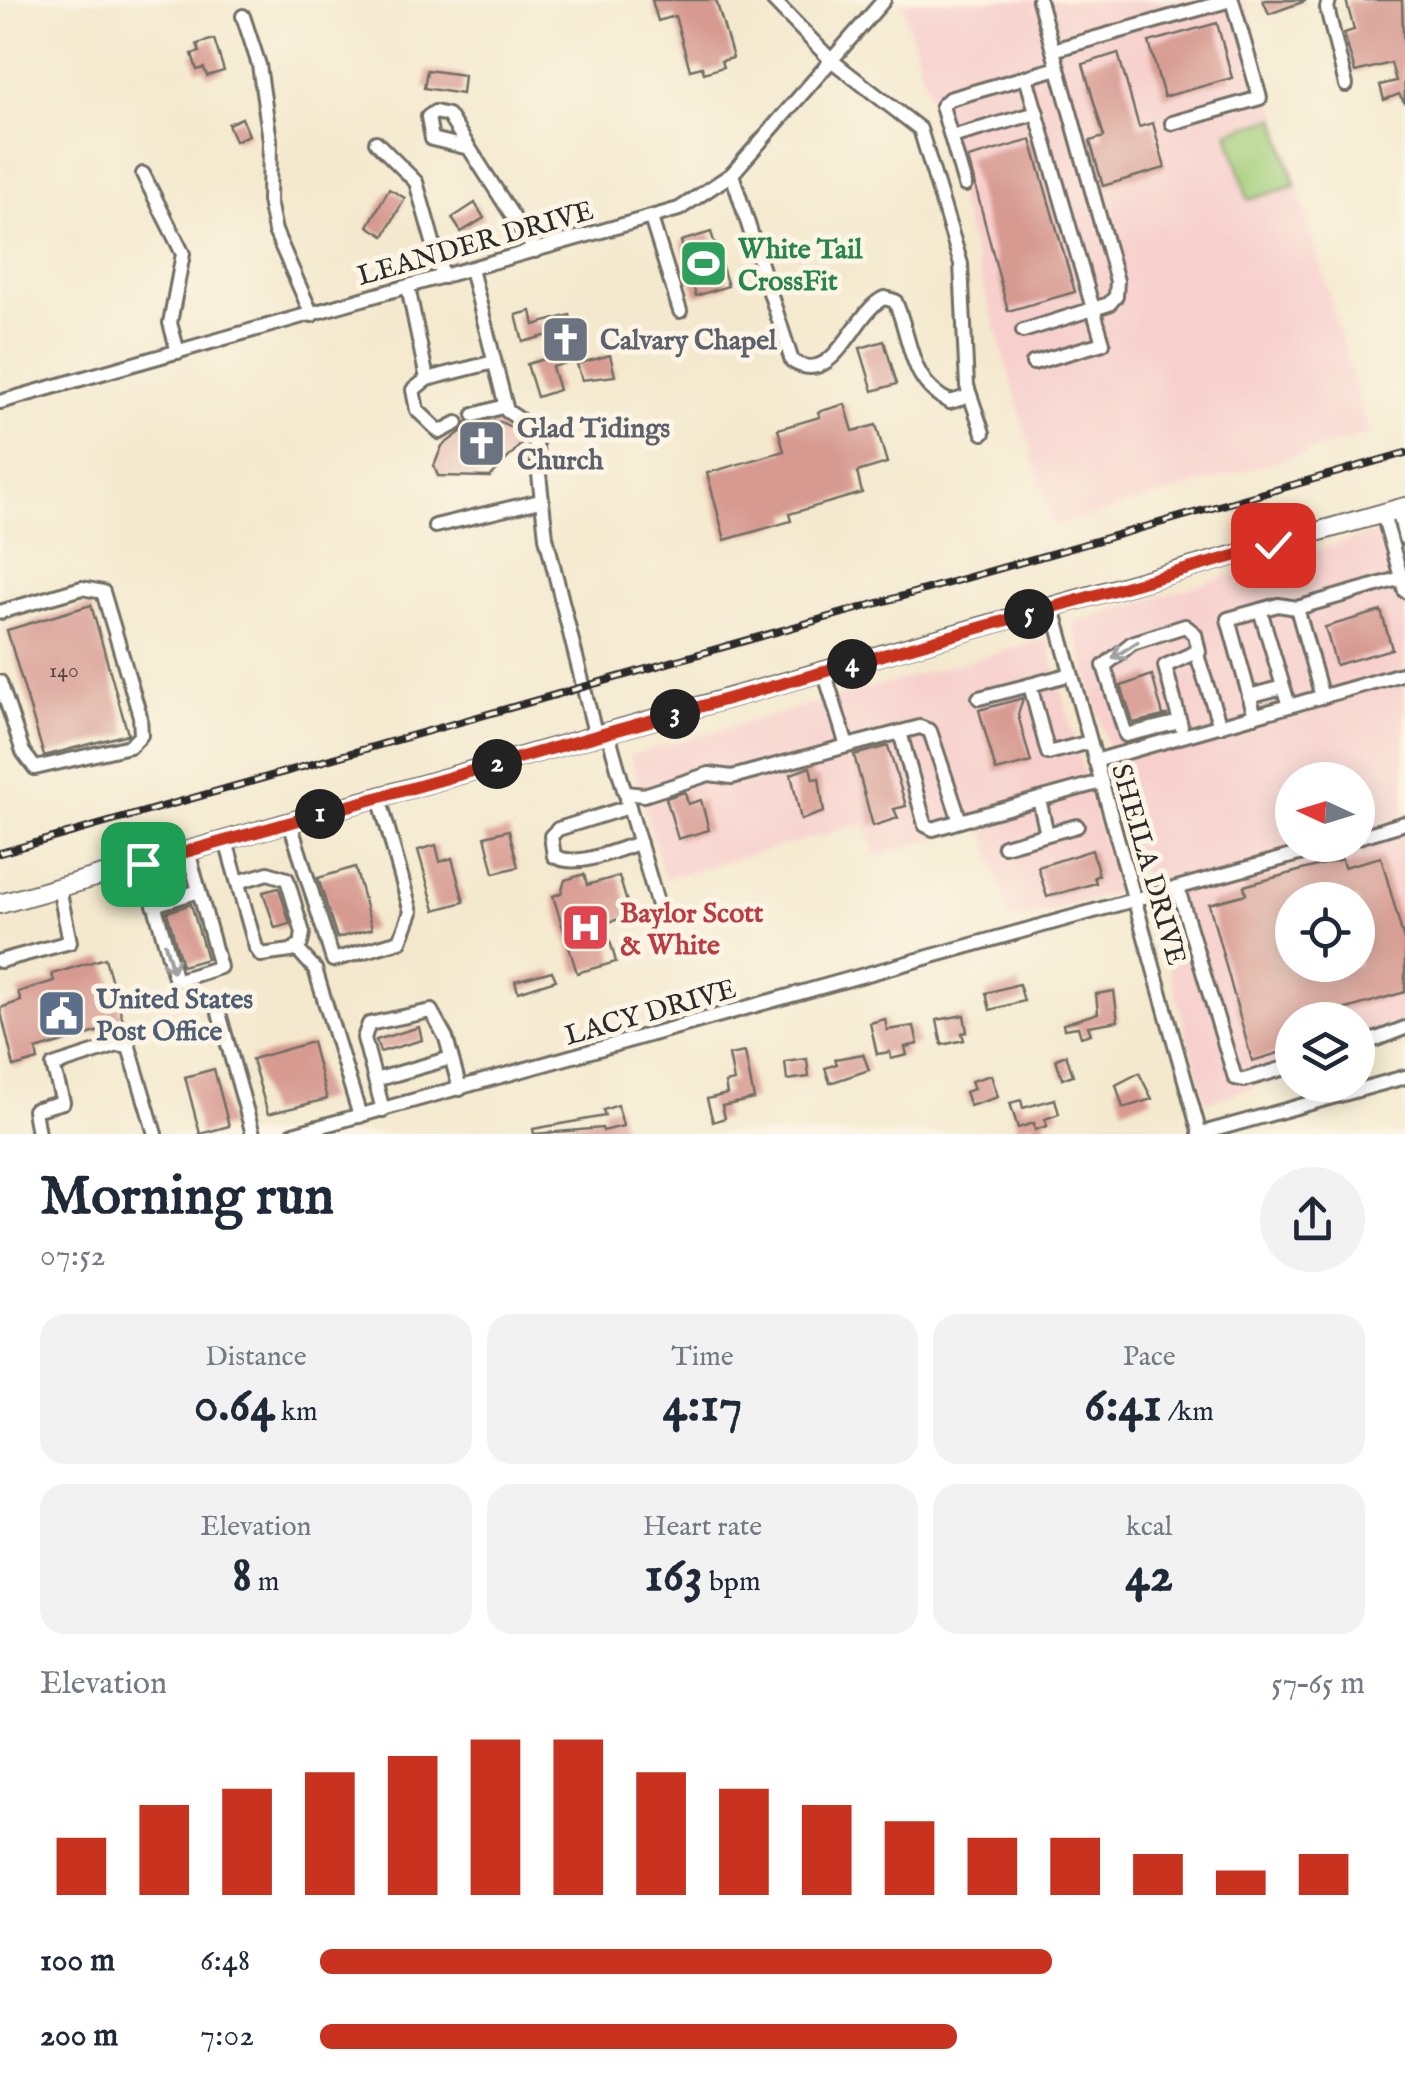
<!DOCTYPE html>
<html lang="en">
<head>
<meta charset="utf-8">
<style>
  :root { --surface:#fff; --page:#f2f2f3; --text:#1f2937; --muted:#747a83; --accent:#c8321e }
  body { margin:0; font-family:"IM FELL English",serif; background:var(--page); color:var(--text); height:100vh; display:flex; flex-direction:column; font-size:38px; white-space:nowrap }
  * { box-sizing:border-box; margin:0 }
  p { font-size:32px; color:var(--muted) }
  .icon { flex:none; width:55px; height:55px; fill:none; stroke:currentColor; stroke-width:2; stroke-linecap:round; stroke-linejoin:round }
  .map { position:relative; height:1134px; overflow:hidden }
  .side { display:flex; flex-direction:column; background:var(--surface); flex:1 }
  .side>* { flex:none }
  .needle { width:65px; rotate:274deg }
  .buttons { position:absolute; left:1275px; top:762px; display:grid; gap:20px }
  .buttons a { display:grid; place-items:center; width:100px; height:100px; border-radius:50%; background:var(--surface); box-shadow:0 5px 25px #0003; font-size:50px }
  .pin { position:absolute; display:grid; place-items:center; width:85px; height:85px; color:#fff; margin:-42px; border-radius:20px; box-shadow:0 5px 15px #0006 }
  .km { position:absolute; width:50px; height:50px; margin:-25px; border-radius:50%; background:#222; color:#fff; font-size:28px; line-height:50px; text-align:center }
  .round { display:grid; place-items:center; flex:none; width:105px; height:105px; border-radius:52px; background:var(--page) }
  .summary { display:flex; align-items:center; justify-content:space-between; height:170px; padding:0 40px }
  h1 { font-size:55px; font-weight:700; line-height:75px }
  .metrics { display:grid; grid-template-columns:repeat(3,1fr); gap:15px; height:170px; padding:10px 40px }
  .metrics div { display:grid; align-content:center; border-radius:25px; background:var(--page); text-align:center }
  .metrics b { font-size:50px; font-weight:700 }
  .metrics small { font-size:28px; font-weight:400 }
  .metrics p { font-size:28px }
  .chart { height:280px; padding:20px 40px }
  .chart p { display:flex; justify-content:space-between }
  .chart svg { width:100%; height:180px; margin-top:10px; stroke:var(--accent); stroke-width:6 }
  ul { padding:0 40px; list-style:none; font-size:32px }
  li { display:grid; grid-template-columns:160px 120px 1fr; align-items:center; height:75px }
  li i { height:25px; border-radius:12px; background:var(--accent) }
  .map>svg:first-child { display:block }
  .built { fill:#f7d0cd; fill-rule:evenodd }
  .green { fill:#a3ce7a; stroke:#677c52; stroke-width:2.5 }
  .building { fill:#d79a91; fill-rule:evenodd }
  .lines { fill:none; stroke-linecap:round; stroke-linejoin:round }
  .minor-casing { stroke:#716e64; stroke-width:18 }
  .major-casing { stroke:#716e64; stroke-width:22 }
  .minor { stroke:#fff; stroke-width:12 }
  .major { stroke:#fff; stroke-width:18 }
  .rail-casing { stroke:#2b2b2b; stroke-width:8 }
  .rail { stroke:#fcf5e5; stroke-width:4; stroke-dasharray:11; stroke-linecap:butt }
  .oneway { stroke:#a0a0a0 }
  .route-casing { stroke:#fff; stroke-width:20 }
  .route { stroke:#c8321e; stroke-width:12 }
  .labels { text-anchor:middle; stroke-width:10; stroke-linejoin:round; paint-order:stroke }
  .number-label { font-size:22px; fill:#564744 }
  .street-label { font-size:28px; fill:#2b2b2b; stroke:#fcf5e5 }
  .leisure-label { font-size:28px; font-weight:bold; fill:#27864d; stroke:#fcf5e5; text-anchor:start }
  .worship-label { font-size:28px; font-weight:bold; fill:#5b616d; stroke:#fcf5e5; text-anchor:start }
  .health-label { font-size:28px; font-weight:bold; fill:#be3a42; stroke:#fcf5e5; text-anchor:start }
  .service-label { font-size:28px; font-weight:bold; fill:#4e5e75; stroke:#fcf5e5; text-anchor:start }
</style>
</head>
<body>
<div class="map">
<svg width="1405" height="1134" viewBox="0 0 1405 1134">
  <rect width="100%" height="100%" fill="#fcf5e5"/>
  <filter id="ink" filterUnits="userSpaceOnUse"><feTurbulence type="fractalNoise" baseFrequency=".01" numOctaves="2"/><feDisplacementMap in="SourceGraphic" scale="20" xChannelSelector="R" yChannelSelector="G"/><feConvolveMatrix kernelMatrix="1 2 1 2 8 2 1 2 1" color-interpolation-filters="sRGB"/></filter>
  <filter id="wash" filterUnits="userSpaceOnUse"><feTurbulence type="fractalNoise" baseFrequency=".0048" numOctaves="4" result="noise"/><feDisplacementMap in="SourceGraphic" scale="40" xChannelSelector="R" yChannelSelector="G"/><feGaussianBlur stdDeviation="2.25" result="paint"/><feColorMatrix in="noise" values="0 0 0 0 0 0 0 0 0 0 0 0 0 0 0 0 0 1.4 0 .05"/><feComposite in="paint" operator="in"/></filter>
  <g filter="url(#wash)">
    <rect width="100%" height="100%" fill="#f4e9ce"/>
    <g class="built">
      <polygon points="913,0 1245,0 1369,434 1053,527 902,4"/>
      <path d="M1405 524V1043L1358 1057V1020H1292V1076L1206 1102 1073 622ZM1292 780H1358V845H1292ZM1292 900H1358V965H1292Z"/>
      <polygon points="1047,639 1117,892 1010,921 983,826 875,856 865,823 664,879 630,755"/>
    </g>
    <polygon class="green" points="1276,118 1295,186 1248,200 1228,132"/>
    <g id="blocks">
      <g class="building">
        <polygon points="652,0 716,0 733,58 721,61 723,67 704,73 702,67 690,70 675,16 658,21"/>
        <polygon points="1263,0 1305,0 1305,1 1269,14"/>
        <polygon points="1346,0 1402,0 1405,103 1399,94 1384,100 1380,85 1396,81 1391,63 1355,72 1344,33 1354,30"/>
        <polygon points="1217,23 1232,78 1164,97 1149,42"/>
        <polygon points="214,39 224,71 207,76 204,68 197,70 192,54 200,52 197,44"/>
        <polygon points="1118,53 1139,127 1153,123 1165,168 1103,186 1090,141 1104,137 1083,64"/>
        <polygon points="427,70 464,75 462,94 424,88"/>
        <polygon points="242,118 249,135 235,141 228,124"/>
        <polygon points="1031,140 1075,292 1008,311 968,158"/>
        <polygon points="389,189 405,198 384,236 368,226"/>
        <polygon points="475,203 484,218 461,232 452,218"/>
        <polygon points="711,232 728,286 696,296 681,241"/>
        <polygon points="531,311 534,325 570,315 583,358 552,367 559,390 537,397 527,364 558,355 552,334 523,342 516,315"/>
        <polygon points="884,341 897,384 873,391 860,348"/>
        <polygon points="610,355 615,376 582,380 577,364"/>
        <polygon points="845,404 853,431 876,425 887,463 857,472 862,493 789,514 791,521 725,540 707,473 784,451 778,429 820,417 818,412"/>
        <polygon points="467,422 501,422 522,433 525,440 490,477 438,476 434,466 442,446 465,429"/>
        <polygon points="91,605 128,734 44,756 7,630"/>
        <polygon points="1381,611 1392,649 1336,665 1325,627"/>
        <polygon points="1152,675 1163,715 1168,715 1133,723 1121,686"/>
        <polygon points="1023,698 1018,715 1031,762 996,771 979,710"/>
        <polygon points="888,746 906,806 894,809 898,818 873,826 854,755"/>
        <polygon points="810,767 813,779 819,778 824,812 801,820 791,774"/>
        <polygon points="685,792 688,804 701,800 709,830 678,839 666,798"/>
        <polygon points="509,830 518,867 494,873 485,836"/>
        <polygon points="436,845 440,862 452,858 464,902 435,910 418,850"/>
        <polygon points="1092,850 1099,875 1094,877 1096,883 1047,897 1038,867"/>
        <path d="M1381 857 1405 944V992L1329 1014 1331 1020H1292V1049L1252 1061 1209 904 1246 894 1244 886 1342 859 1344 867ZM1292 900H1358V965H1292Z"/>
        <polygon points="355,867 372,929 337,938 318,878"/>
        <polygon points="584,874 587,885 619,876 631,916 605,923 616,962 577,973 553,896 561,893 565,880"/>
        <polygon points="279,888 290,924 275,928 263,892"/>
        <polygon points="191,904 207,959 182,966 167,912"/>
        <polygon points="105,958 124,1024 36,1050 38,1060 14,1067 0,1008 21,1001 18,992 54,981 52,974"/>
        <polygon points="552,971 556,980 518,992 515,981"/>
        <polygon points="1019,984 1024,1001 990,1010 986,993"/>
        <polygon points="1114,991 1118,1021 1088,1026 1091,1034 1081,1037 1078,1027 1064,1029 1063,1024 1098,1013 1096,994"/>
        <polygon points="964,1015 967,1032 962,1033 964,1040 942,1045 937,1020"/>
        <polygon points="885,1019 887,1030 914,1026 918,1044 905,1047 907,1055 891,1059 890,1052 877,1054 870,1023"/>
        <polygon points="419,1027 422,1040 380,1052 376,1040"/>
        <polygon points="312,1042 327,1099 268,1114 252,1059"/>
        <polygon points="745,1052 754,1099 722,1106 725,1118 713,1122 707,1099 727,1094 725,1083 734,1081 729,1055"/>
        <polygon points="863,1054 869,1070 830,1083 825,1068 837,1064 835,1059"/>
        <polygon points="1066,1055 1073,1075 1062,1079 1056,1059"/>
        <polygon points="807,1059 809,1077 787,1080 785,1062"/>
        <polygon points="214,1069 229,1126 200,1134 185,1077"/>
        <polygon points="1139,1073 1152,1099 1123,1108 1116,1085"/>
        <polygon points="991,1075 998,1097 970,1106 965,1092 974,1089 971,1081"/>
        <polygon points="1055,1099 1059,1114 1045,1119 1047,1126 1035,1130 1034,1123 1018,1128 1010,1103 1021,1100 1023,1108"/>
        <polygon points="618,1105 623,1126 603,1131 602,1128 534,1134 533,1129 605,1116 603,1110"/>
      </g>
    </g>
  </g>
  <g filter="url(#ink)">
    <use href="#blocks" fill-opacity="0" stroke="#716e64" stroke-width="2.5"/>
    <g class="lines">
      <defs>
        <g id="minor">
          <polyline points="773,0 831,60 920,129 961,264 967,386 983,433"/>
          <polyline points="1329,0 1327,8 1346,85"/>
          <polyline points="243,16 259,65 270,140 269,201 275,231 312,315"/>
          <polyline points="1053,50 1231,0"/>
          <polyline points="1026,77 1058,68"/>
          <polyline points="1172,123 1260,98 1232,0"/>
          <polyline points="951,137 1037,113"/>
          <polyline points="376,142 416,182 443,277"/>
          <polyline points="465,147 432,139 428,117 435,112 448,115 535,251"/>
          <polyline points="143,174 183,254 170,323 178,352"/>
          <path d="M732 174 792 361C835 389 854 311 884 298L895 301C912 339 908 382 950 402L970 396"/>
          <polyline points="965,185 942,106 949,99 1026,77 1103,343 1033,363"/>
          <polyline points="651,218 680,311"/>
          <polyline points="471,269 507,411 534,429 546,537 596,737"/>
          <polyline points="408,287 427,379 413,390 417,410 440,432 457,423"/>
          <polyline points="1023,331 1109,304 1116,296 1117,281 1039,0"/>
          <polyline points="427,379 494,362"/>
          <polyline points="0,402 679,209 732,174 884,0"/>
          <polyline points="474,415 505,406"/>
          <polyline points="1398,509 1405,538"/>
          <polyline points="1383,514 1405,591"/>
          <polyline points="435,526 540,501"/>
          <polyline points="1053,608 1200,1134"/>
          <polyline points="1260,610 1289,706"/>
          <polyline points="0,612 82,588 103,592 140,716 141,735 130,746 35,768 23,752 0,682"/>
          <polyline points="824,671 847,746 920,727 930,731 960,821 1101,782"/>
          <polyline points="1030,685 1071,674"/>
          <polyline points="1249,696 1283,687"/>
          <polyline points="1322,697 1297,608 1405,577"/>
          <polyline points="979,698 1030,685 1048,753 1090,742"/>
          <polyline points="1255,716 1228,619 1278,605 1297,608"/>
          <polyline points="1180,722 1126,735 1104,666 1132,643 1185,626 1195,634 1199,652"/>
          <polyline points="1181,726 1165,666 1196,652 1220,726"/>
          <polyline points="900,732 925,825 933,829 960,821"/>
          <polyline points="608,733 625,793 644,795 709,774 732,777 847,746"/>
          <polyline points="1095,761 1405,673"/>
          <polyline points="1039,799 1047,834"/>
          <polyline points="627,800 659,909"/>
          <path d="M629 807 558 829 551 836 554 856C578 869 614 850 640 843"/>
          <polyline points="290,823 333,960 400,941 411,912 379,797"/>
          <polyline points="1358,837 1405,823"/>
          <polyline points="226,841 256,948 261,955 291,951 301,944 303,933 287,879 268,873 238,882"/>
          <polyline points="1004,846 1077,826"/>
          <polyline points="143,864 176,981 220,967 188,851"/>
          <polyline points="1178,889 1235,1078 1244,1080 1292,1066"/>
          <polyline points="154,905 199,891"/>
          <polyline points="296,948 315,969 360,1116"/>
          <polyline points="0,961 70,942 59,888"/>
          <polyline points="219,1013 253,1134"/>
          <polyline points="1358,1046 1405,1028"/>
          <polyline points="375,1080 451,1058"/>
          <polyline points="383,1110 364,1038 369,1024 431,1011 446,1038 460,1089"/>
          <polyline points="38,1134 34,1110 63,1102 53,1066 118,1045 129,1047 155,1134"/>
          <polyline points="293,1134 1331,845"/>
          <polyline points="1199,1134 1405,1077"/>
        </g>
        <polyline id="major" points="0,904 1405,507"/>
      </defs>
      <use href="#minor" class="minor-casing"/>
      <use href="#major" class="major-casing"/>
      <use href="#minor" class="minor"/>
      <use href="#major" class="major"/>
      <defs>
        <polyline id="rail" points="0,853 1405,453"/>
      </defs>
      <use href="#rail" class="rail-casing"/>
      <use href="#rail" class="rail"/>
    </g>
    <defs><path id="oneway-shaft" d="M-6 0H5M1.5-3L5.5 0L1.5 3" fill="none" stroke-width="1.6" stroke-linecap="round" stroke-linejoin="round" transform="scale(2.5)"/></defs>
    <g class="oneway">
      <use href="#oneway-shaft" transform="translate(1125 650) rotate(147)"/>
      <use href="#oneway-shaft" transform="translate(169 958) rotate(74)"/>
    </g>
  </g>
  <g class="lines" filter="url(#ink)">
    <defs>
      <polyline id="route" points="143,864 1273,545"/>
    </defs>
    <use href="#route" class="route-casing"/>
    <use href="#route" class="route"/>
  </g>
  <defs>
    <symbol id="stadium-square" viewBox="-11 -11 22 22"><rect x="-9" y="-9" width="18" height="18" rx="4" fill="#2e9e5b" stroke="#fcf5e5"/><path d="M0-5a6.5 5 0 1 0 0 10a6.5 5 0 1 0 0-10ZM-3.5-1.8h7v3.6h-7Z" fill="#fff"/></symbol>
    <symbol id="church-square" viewBox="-11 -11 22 22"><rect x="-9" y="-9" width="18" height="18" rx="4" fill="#6b7280" stroke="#fcf5e5"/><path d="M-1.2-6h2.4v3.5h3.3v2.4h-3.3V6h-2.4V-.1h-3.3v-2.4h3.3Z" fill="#fff"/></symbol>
    <symbol id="hospital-square" viewBox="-11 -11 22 22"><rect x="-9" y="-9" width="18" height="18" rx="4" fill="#e0444e" stroke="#fcf5e5"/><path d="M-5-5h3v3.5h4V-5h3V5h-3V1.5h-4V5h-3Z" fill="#fff"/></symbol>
    <symbol id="civic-square" viewBox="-11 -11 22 22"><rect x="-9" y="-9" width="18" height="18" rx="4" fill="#5c6f8a" stroke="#fcf5e5"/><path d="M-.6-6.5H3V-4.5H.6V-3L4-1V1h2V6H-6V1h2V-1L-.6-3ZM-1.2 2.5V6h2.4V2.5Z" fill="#fff"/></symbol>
  </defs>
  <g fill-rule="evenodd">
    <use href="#stadium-square" x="676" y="236" width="55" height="55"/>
    <use href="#church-square" x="538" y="312" width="55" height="55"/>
    <use href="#church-square" x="454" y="416" width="55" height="55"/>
    <use href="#hospital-square" x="558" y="900" width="55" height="55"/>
    <use href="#civic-square" x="34" y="986" width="55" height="55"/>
  </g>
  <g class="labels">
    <g class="number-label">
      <text x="64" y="677">140</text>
    </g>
    <g class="street-label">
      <text transform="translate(475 242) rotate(-16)" y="10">LEANDER DRIVE</text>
      <text transform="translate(1150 864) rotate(74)" y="10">SHEILA DRIVE</text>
      <text transform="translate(650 1011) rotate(-16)" y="10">LACY DRIVE</text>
    </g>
    <g class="leisure-label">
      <text x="738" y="258">White Tail<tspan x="738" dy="32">CrossFit</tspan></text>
    </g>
    <g class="worship-label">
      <text x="600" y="349">Calvary Chapel</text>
      <text x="517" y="437">Glad Tidings<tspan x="517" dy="32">Church</tspan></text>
    </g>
    <g class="health-label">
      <text x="620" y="922">Baylor Scott<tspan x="620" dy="32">&amp; White</tspan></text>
    </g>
    <g class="service-label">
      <text x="96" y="1008">United States<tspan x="96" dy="32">Post Office</tspan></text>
    </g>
  </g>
</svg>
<div class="buttons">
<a><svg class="needle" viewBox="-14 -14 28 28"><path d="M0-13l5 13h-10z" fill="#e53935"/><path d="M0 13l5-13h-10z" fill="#747a83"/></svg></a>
<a><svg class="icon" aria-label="locate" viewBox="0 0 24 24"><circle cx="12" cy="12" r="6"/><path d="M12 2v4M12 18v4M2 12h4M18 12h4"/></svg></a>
<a><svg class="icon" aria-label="layers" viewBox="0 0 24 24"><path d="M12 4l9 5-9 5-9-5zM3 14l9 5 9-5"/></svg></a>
</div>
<div class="pin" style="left:143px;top:864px;background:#1e9e55"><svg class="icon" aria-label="arrive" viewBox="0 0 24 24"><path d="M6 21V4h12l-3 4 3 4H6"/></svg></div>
<div class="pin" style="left:1273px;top:545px;background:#d93025"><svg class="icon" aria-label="check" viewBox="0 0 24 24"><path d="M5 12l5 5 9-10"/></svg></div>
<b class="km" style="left:320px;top:814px">1</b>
<b class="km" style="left:497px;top:764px">2</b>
<b class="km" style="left:675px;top:714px">3</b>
<b class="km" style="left:852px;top:664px">4</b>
<b class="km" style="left:1029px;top:614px">5</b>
</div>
<section class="side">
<div class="summary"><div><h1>Morning run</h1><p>07:52</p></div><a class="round"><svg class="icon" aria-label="share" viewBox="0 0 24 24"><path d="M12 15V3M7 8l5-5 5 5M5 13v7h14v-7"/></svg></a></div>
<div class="metrics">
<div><p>Distance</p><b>0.64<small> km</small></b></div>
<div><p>Time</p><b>4:17</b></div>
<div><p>Pace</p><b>6:41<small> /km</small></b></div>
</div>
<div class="metrics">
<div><p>Elevation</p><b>8<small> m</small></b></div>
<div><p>Heart rate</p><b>163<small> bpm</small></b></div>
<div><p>kcal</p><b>42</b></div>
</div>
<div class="chart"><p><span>Elevation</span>57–65 m</p>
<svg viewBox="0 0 160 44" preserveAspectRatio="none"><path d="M5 44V30M15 44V22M25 44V18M35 44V14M45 44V10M55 44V6M65 44V6M75 44V14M85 44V18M95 44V22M105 44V26M115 44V30M125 44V30M135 44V34M145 44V38M155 44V34"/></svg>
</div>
<ul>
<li><b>100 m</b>6:48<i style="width:70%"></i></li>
<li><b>200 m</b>7:02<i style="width:61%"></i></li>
</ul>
</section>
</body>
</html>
